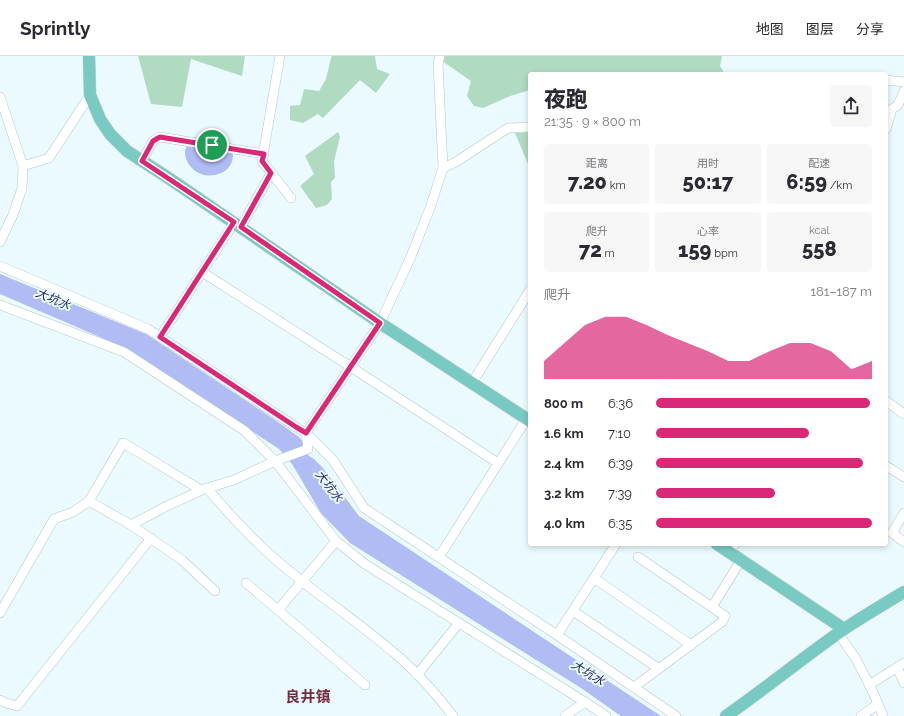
<!DOCTYPE html>
<html lang="zh">
<head>
<meta charset="utf-8">
<style>
  :root { --surface:#fff; --page:#f7f7f7; --text:#2b2b33; --muted:#7c7c81; --line:#e1e1e2; --accent:#db2777 }
  body { margin:0; font-family:Raleway,"Noto Sans SC",sans-serif; background:var(--page); color:var(--text); height:100vh; display:flex; flex-direction:column; font-size:15px; white-space:nowrap }
  * { box-sizing:border-box; margin:0 }
  p { font-size:13px; color:var(--muted) }
  .icon { flex:none; width:22px; height:22px; fill:none; stroke:currentColor; stroke-width:2; stroke-linecap:round; stroke-linejoin:round }
  .map { position:relative; flex:1; overflow:hidden }
  .panel { position:absolute; left:528px; top:16px; width:360px; height:474px; display:flex; flex-direction:column; background:var(--surface); border-radius:4px; box-shadow:0 2px 6px #0003 }
  .panel>* { flex:none }
  .pin { position:absolute; display:grid; place-items:center; width:34px; height:34px; color:#fff; margin:-17px; border:2px solid #fff; border-radius:50%; box-shadow:0 1px 4px #0007 }
  .round { display:grid; place-items:center; flex:none; width:42px; height:42px; border-radius:4px; background:var(--page) }
  .head { display:flex; align-items:center; justify-content:space-between; height:68px; padding:0 16px }
  h1 { font-size:22px; font-weight:800; line-height:30px }
  .metrics { display:grid; grid-template-columns:repeat(3,1fr); gap:6px; height:68px; padding:4px 16px }
  .metrics div { display:grid; align-content:center; border-radius:4px; background:var(--page); text-align:center }
  .metrics b { font-size:20px; font-weight:800 }
  .metrics small { font-size:11px; font-weight:400 }
  .metrics p { font-size:11px }
  .chart { height:112px; padding:8px 16px }
  .chart p { display:flex; justify-content:space-between }
  .chart svg { width:100%; height:72px; margin-top:4px; fill:var(--accent); opacity:.7 }
  ul { padding:0 16px; list-style:none; font-size:13px }
  li { display:grid; grid-template-columns:64px 48px 1fr; align-items:center; height:30px }
  li i { height:10px; border-radius:5px; background:var(--accent) }
  header { display:flex; align-items:center; gap:24px; box-sizing:border-box; height:56px; padding:0 20px; background:var(--surface); border-bottom:1px solid var(--line) }
  header strong { font-size:19px }
  nav { display:flex; gap:22px; margin-inline-start:auto; font-size:14px }
  .map>svg:first-child { display:block }
  .green { fill:#b0dbc1 }
  .water { fill:#b1bcf4 }
  .lines { fill:none; stroke-linecap:round; stroke-linejoin:round }
  .minor-casing { stroke:#afc7ce; stroke-width:10 }
  .major-casing { stroke:#d3d5d5; stroke-width:13 }
  .minor { stroke:#fff; stroke-width:9 }
  .major { stroke:#7acac4; stroke-width:12 }
  .route-casing { stroke:#fff; stroke-width:8 }
  .route { stroke:#db2777; stroke-width:5 }
  .labels { text-anchor:middle; stroke-width:4; stroke-linejoin:round; paint-order:stroke }
  .water-label { font-size:12px; font-style:italic; fill:#252869; stroke:#ebfafe }
  .district-label { font-size:15px; font-weight:bold; fill:#742f43; stroke:#ebfafe }
</style>
</head>
<body>
<header>
<strong>Sprintly</strong>
<nav><a>地图</a><a>图层</a><a>分享</a></nav>
</header>
<div class="map">
<svg width="904" height="660" viewBox="0 0 904 660">
  <rect width="100%" height="100%" fill="#ebfafe"/>
  <g class="green">
    <polygon points="138,0 245,0 242,20 191,3 182,51 151,48"/>
    <polygon points="332,0 375,0 377,13 390,18 376,37 360,24 323,62 318,58 303,67 290,64 290,50 300,49 304,33 319,35 326,23 331,2"/>
    <polygon points="435,0 722,0 720,10 725,18 530,18 530,34 510,40 483,52 474,50 467,40 471,25"/>
    <polygon points="338,76 340,81 334,105 335,122 331,126 332,143 327,149 316,152 300,130 314,118 305,100"/>
    <polygon points="530,76 530,109 528,108 515,77"/>
  </g>
  <g class="water">
    <path d="M187 90 233 95C233 99 233 104 231 108 226 118 211 122 201 118 195 116 190 111 187 105 186 103 185 99 185 96 185 94 186 92 187 90Z"/>
    <polygon points="0,218 146,278 275,364 299,381 304,387 303,391 309,400 314,403 322,411 359,460 661,660 621,660 581,632 350,487 321,457 292,408 279,393 130,294 0,238"/>
  </g>
  <g class="lines">
    <defs>
      <g id="minor">
        <polyline points="280,0 262,105 291,142"/>
        <polyline points="886,24 904,26"/>
        <polyline points="0,41 23,110"/>
        <polyline points="886,73 892,53 898,49 904,35"/>
        <polyline points="142,105 153,85 160,81 264,98"/>
        <polyline points="443,112 456,106 508,72 530,71"/>
        <polyline points="241,171 271,117"/>
        <polyline points="0,186 13,159 22,132 23,110 49,102 90,39"/>
        <polyline points="0,210 148,273 296,371 306,377 333,404 364,452 557,579 676,660"/>
        <polyline points="202,216 351,311 498,407"/>
        <polyline points="0,249 124,296 245,375 275,405 336,485 365,508 585,646 606,660"/>
        <polyline points="160,281 234,167"/>
        <polyline points="472,327 530,234"/>
        <polyline points="886,345 904,358"/>
        <polyline points="886,410 904,421"/>
        <path d="M207 432C228 457 250 481 274 502 312 536 355 563 393 596 414 613 436 638 453 660"/>
        <polyline points="89,445 131,469 182,504 215,535"/>
        <polyline points="904,457 892,477 904,486"/>
        <polyline points="131,469 165,451 204,433 234,424 275,405 308,393 306,377 380,267 410,203 430,152 443,112 438,8 440,0"/>
        <polyline points="729,496 735,488"/>
        <polyline points="439,501 527,362"/>
        <polyline points="594,522 691,589"/>
        <polyline points="246,527 278,554 365,629"/>
        <polyline points="712,551 741,504"/>
        <polyline points="278,554 336,485"/>
        <polyline points="573,555 658,612"/>
        <polyline points="0,557 54,463 73,456 89,445 123,387 140,397 201,434"/>
        <polyline points="838,577 856,603 873,636 883,660"/>
        <polyline points="557,579 616,488"/>
        <polyline points="897,611 904,627"/>
        <polyline points="417,619 459,567"/>
        <polyline points="869,629 904,607"/>
        <polyline points="634,631 722,566 725,560 638,501"/>
        <polyline points="0,644 6,647 17,650 151,482"/>
        <polyline points="565,660 585,646"/>
        <polyline points="861,660 878,648"/>
      </g>
      <g id="major">
        <polyline points="89,0 90,39 100,63 110,78 127,95 170,123 380,267 530,365"/>
        <polyline points="717,488 844,573"/>
        <path d="M726 660C766 632 804 601 844 573 864 560 884 548 904 536"/>
      </g>
    </defs>
    <use href="#minor" class="minor-casing"/>
    <use href="#major" class="major-casing"/>
    <use href="#minor" class="minor"/>
    <use href="#major" class="major"/>
  </g>
  <g class="lines">
    <defs>
      <polygon id="route" points="160,81 264,98 262,105 271,117 241,171 380,267 306,377 296,371 160,281 234,166 142,105 153,85"/>
    </defs>
    <use href="#route" class="route-casing"/>
    <use href="#route" class="route"/>
  </g>
  <g class="labels">
    <g class="water-label">
      <text transform="translate(53 243) rotate(23)" y="4">大坑水</text>
      <text transform="translate(329 430) rotate(52)" y="4">大坑水</text>
      <text transform="translate(588 617) rotate(32)" y="4">大坑水</text>
    </g>
    <g class="district-label">
      <text x="308" y="646">良井镇</text>
    </g>
  </g>
</svg>
<div class="pin" style="left:212px;top:89px;background:#1e9e55"><svg class="icon" aria-label="arrive" viewBox="0 0 24 24"><path d="M6 21V4h12l-3 4 3 4H6"/></svg></div>
<section class="panel">
<div class="head"><div><h1>夜跑</h1><p>21:35 · 9 × 800 m</p></div><a class="round"><svg class="icon" aria-label="share" viewBox="0 0 24 24"><path d="M12 15V3M7 8l5-5 5 5M5 13v7h14v-7"/></svg></a></div>
<div class="metrics">
<div><p>距离</p><b>7.20<small> km</small></b></div>
<div><p>用时</p><b>50:17</b></div>
<div><p>配速</p><b>6:59<small> /km</small></b></div>
</div>
<div class="metrics">
<div><p>爬升</p><b>72<small> m</small></b></div>
<div><p>心率</p><b>159<small> bpm</small></b></div>
<div><p>kcal</p><b>558</b></div>
</div>
<div class="chart"><p><span>爬升</span>181–187 m</p>
<svg viewBox="0 0 160 44" preserveAspectRatio="none"><path d="M0 44V33L10 22L20 11L30 6L40 6L50 11L60 17L70 22L80 27L90 33L100 33L110 27L120 22L130 22L140 27L150 38L160 33V44z"/></svg>
</div>
<ul>
<li><b>800 m</b>6:36<i style="width:99%"></i></li>
<li><b>1.6 km</b>7:10<i style="width:71%"></i></li>
<li><b>2.4 km</b>6:39<i style="width:96%"></i></li>
<li><b>3.2 km</b>7:39<i style="width:55%"></i></li>
<li><b>4.0 km</b>6:35<i style="width:100%"></i></li>
</ul>
</section>
</div>
</body>
</html>
